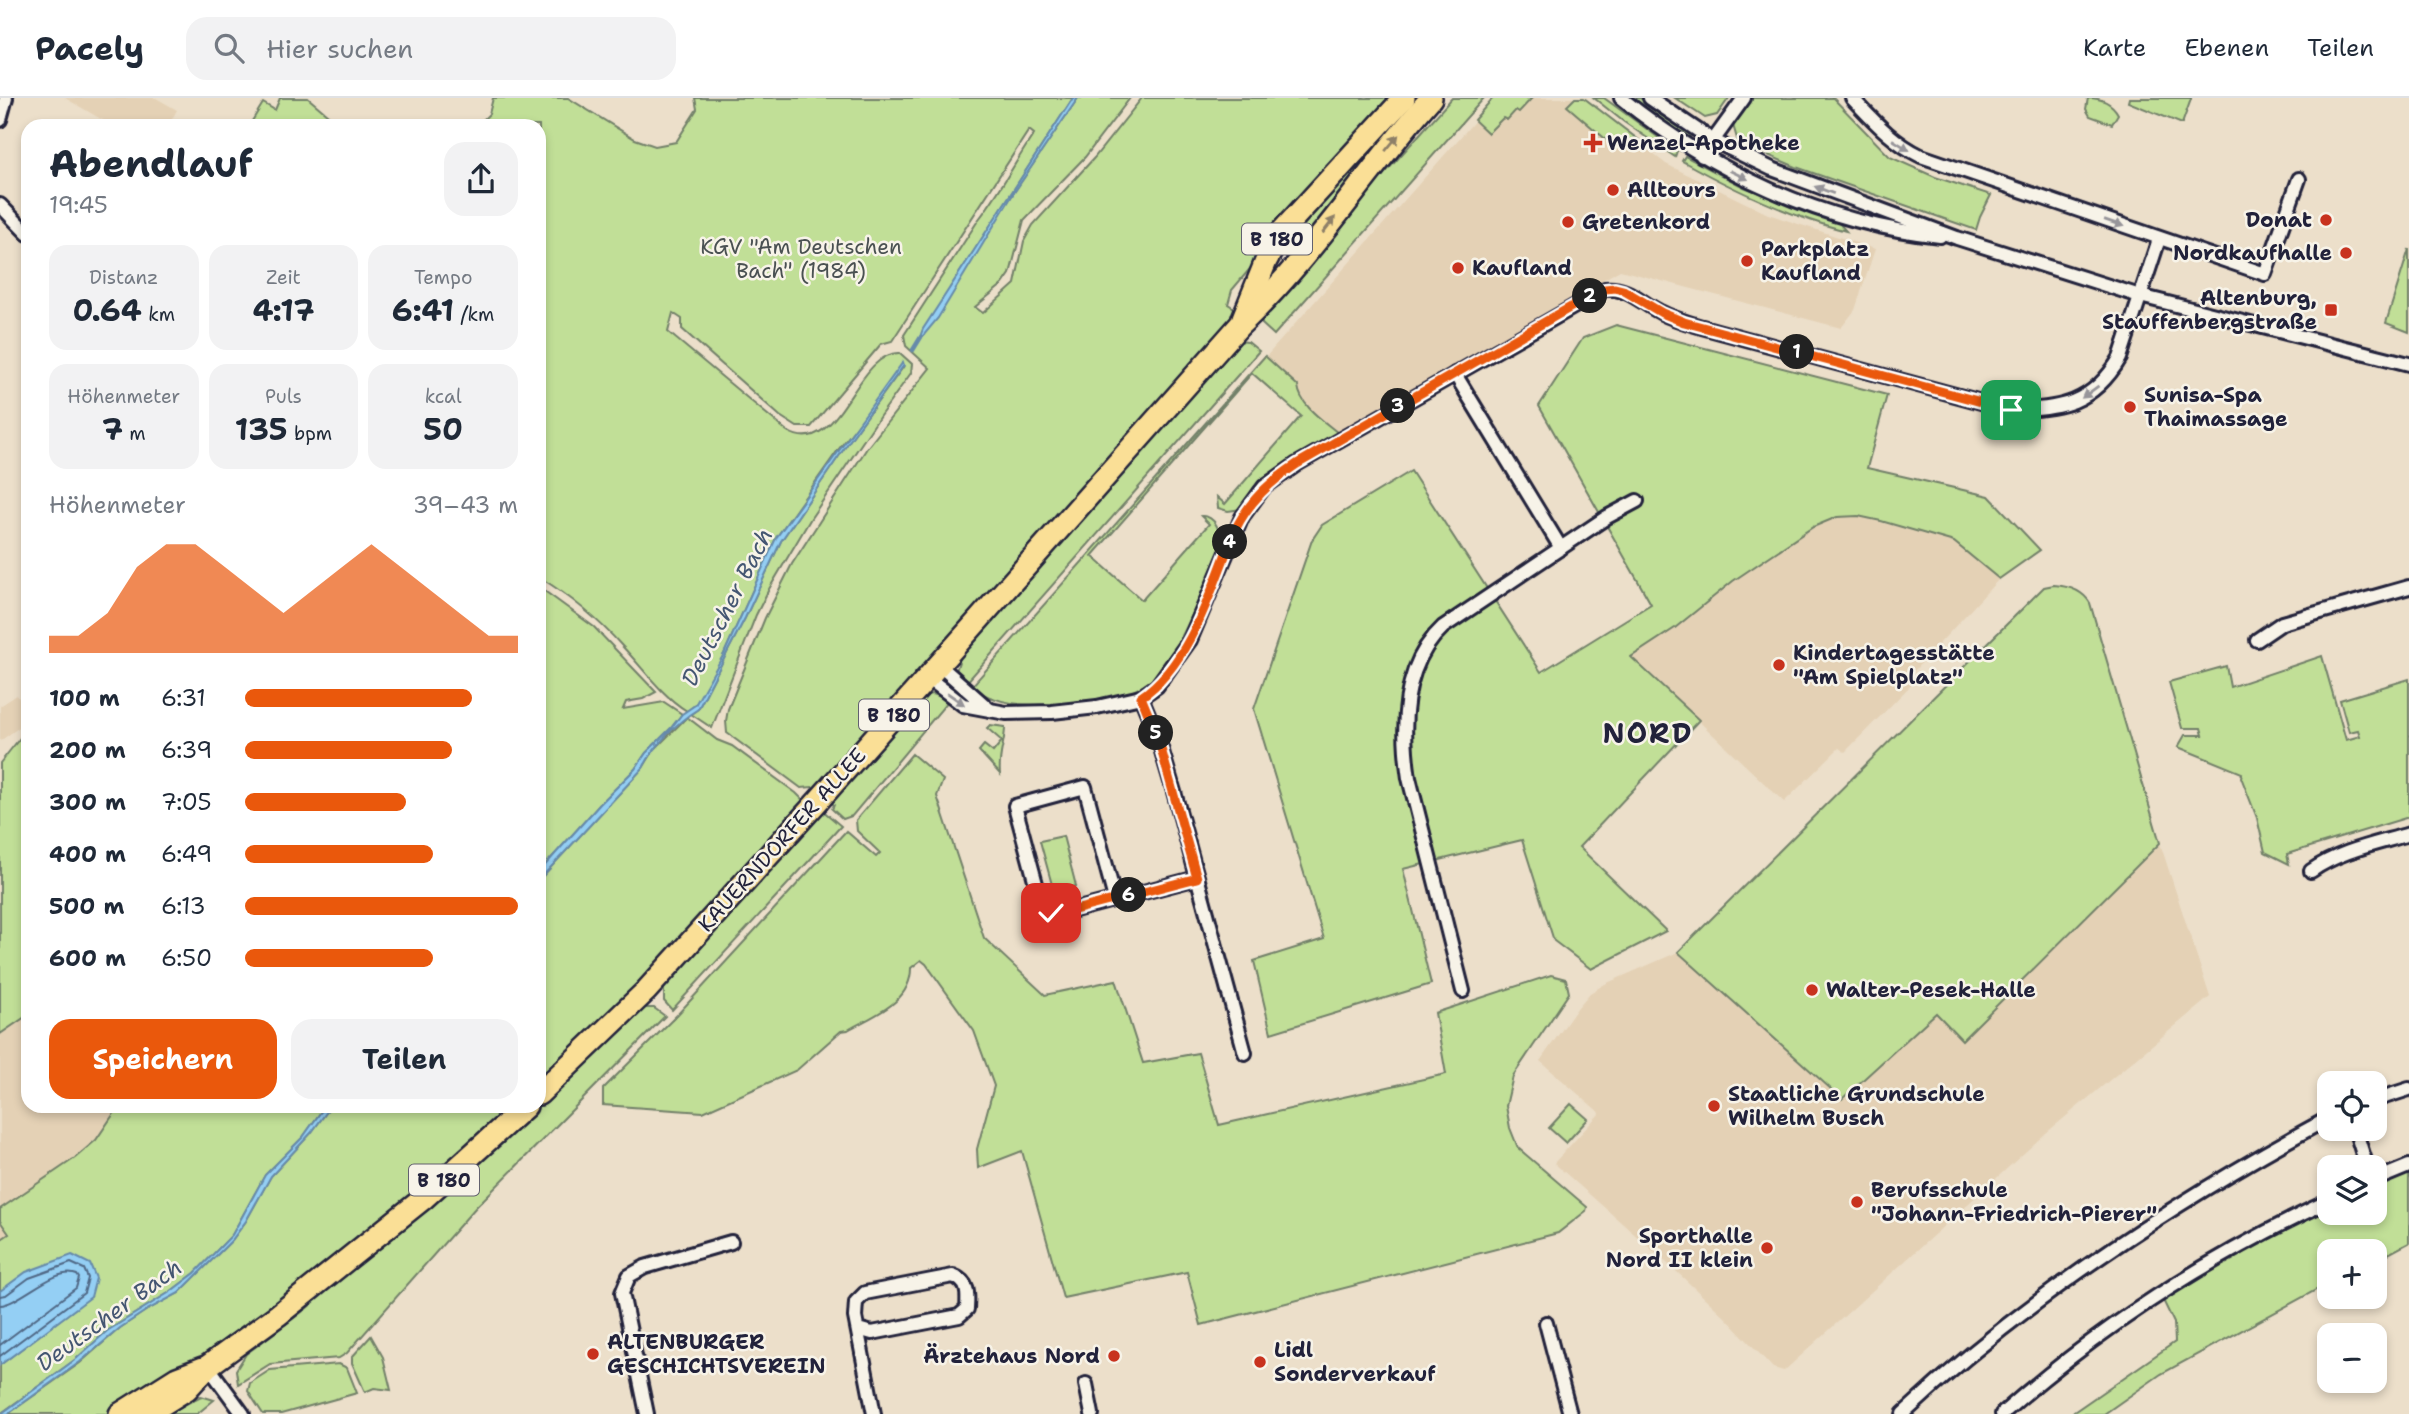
<!DOCTYPE html>
<html lang="de">
<head>
<meta charset="utf-8">
<style>
  :root { --surface:#fff; --page:#f2f2f3; --text:#1f2937; --muted:#747a83; --line:#e0e1e3; --accent:#ea580c }
  body { margin:0; font-family:"Shantell Sans",sans-serif; background:var(--page); color:var(--text); height:100vh; display:flex; flex-direction:column; font-size:26px; white-space:nowrap }
  * { box-sizing:border-box; margin:0 }
  p { font-size:23px; color:var(--muted) }
  .icon { flex:none; width:38px; height:38px; fill:none; stroke:currentColor; stroke-width:2; stroke-linecap:round; stroke-linejoin:round }
  .map { position:relative; flex:1; overflow:hidden }
  .side { position:absolute; left:21px; top:21px; width:525px; height:994px; display:flex; flex-direction:column; background:var(--surface); border-radius:21px; box-shadow:0 4px 10px #0003 }
  .side>* { flex:none }
  .tools { position:absolute; left:2317px; top:973px; display:grid; gap:14px }
  .tools a { display:grid; place-items:center; width:70px; height:70px; border-radius:14px; background:var(--surface); box-shadow:0 4px 10px #0003; font-size:35px }
  .pin { position:absolute; display:grid; place-items:center; width:60px; height:60px; color:#fff; margin:-30px; border-radius:14px; box-shadow:0 4px 10px #0006 }
  .km { position:absolute; width:35px; height:35px; margin:-18px; border-radius:50%; background:#222; color:#fff; font-size:19px; line-height:35px; text-align:center }
  .round { display:grid; place-items:center; flex:none; width:74px; height:74px; border-radius:21px; background:var(--page) }
  .headline { display:flex; align-items:center; justify-content:space-between; height:119px; padding:0 28px }
  h1 { font-size:38px; font-weight:700; line-height:52px }
  .figures { display:grid; grid-template-columns:repeat(3,1fr); gap:10px; height:119px; padding:7px 28px }
  .figures div { display:grid; align-content:center; border-radius:18px; background:var(--page); text-align:center }
  .figures b { font-size:30px; font-weight:700 }
  .figures small { font-size:19px; font-weight:400 }
  .figures p { font-size:19px }
  .chart { height:196px; padding:14px 28px }
  .chart p { display:flex; justify-content:space-between }
  .chart svg { width:100%; height:126px; margin-top:7px; fill:var(--accent); opacity:.7 }
  .cta { display:flex; gap:14px; margin-top:auto; padding:14px 28px }
  .cta a { flex:1; height:80px; border-radius:21px; background:var(--accent); color:#fff; font-size:28px; font-weight:700; line-height:80px; text-align:center }
  .cta a+a { background:var(--page); color:var(--text) }
  ul { padding:0 28px; list-style:none; font-size:23px }
  li { display:grid; grid-template-columns:112px 84px 1fr; align-items:center; height:52px }
  li i { height:18px; border-radius:9px; background:var(--accent) }
  header { display:flex; align-items:center; gap:42px; box-sizing:border-box; height:98px; padding:0 35px; background:var(--surface); border-bottom:2px solid var(--line) }
  header strong { font-size:33px }
  nav { display:flex; gap:38px; margin-inline-start:auto; font-size:24px }
  .search { width:490px; height:63px; background:var(--page); display:flex; align-items:center; gap:18px; box-sizing:border-box; padding:0 24px; border-radius:21px; color:var(--muted); font-size:26px }
  .map>svg:first-child { display:block }
  .built { fill:#e4d1b5 }
  .green { fill:#c1df97; stroke:#728069; stroke-width:2 }
  .water { fill:#94cff4; stroke:#668aaa; stroke-width:2 }
  .lines { fill:none; stroke-linecap:round; stroke-linejoin:round }
  .shore { stroke:#506785; stroke-width:2 }
  .stream { stroke:#668aaa; stroke-width:4.5 }
  .minor-casing { stroke:#22223b; stroke-width:18 }
  .primary-casing { stroke:#22223b; stroke-width:26 }
  .minor { stroke:#f7f3e8; stroke-width:12 }
  .primary { stroke:#fadf96; stroke-width:21 }
  .oneway { fill:#8e8068 }
  .oneway2 { fill:#97959a }
  .route-casing { stroke:#fff; stroke-width:14 }
  .route { stroke:#ea580c; stroke-width:9 }
  .poi-dot { fill:#c8321e; stroke:#f7f3e8; stroke-width:2.5 }
  .labels { text-anchor:middle; stroke-width:5; stroke-linejoin:round; paint-order:stroke }
  .shield { fill:#f7f3e8; stroke:#62616f; stroke-width:2 }
  .shield-label { font-size:19px; font-weight:bold; fill:#22223b }
  .poi-label { font-size:21px; font-weight:bold; fill:#22223b; stroke:#f7f3e8; text-anchor:start }
  .park-label { font-size:21px; fill:#4a5152; stroke:#f7f3e8 }
  .street-label { font-size:21px; fill:#22223b; stroke:#f7f3e8 }
  .water-label { font-size:23px; font-style:italic; fill:#445672; stroke:#f7f3e8 }
  .district-label { font-size:28px; font-weight:bold; letter-spacing:2px; fill:#22223b; stroke:#f7f3e8 }
</style>
</head>
<body>
<header>
<strong>Pacely</strong>
<div class="search"><svg class="icon" aria-label="search" viewBox="0 0 24 24"><circle cx="10" cy="10" r="6"/><path d="M15 15l6 6"/></svg>Hier suchen</div>
<nav><a>Karte</a><a>Ebenen</a><a>Teilen</a></nav>
</header>
<div class="map">
<svg width="2409" height="1316" viewBox="0 0 2409 1316">
  <rect width="100%" height="100%" fill="#ecdfca"/>
  <filter id="ink" filterUnits="userSpaceOnUse"><feTurbulence type="fractalNoise" baseFrequency=".0143" numOctaves="2"/><feDisplacementMap in="SourceGraphic" scale="14" xChannelSelector="R" yChannelSelector="G"/><feConvolveMatrix kernelMatrix="1 2 1 2 8 2 1 2 1" color-interpolation-filters="sRGB"/></filter>
  <g filter="url(#ink)">
    <g class="built">
      <polygon points="65,0 156,0 177,12 168,28 113,28"/>
      <polygon points="1495,0 1580,0 1666,66 1768,116 1875,151 1855,212 1841,230 1620,172 1338,335 1296,298 1264,261"/>
      <polygon points="1858,418 1954,444 1999,481 1912,575 1917,581 1845,654 1839,650 1784,704 1631,559 1675,530 1733,483 1813,429 1837,419"/>
      <polygon points="17,597 28,615 28,623 0,643 0,608"/>
      <polygon points="2160,745 2210,899 2046,1035 1784,1273 1773,1270 1726,1220 1676,1173 1554,1065 1600,1015 1540,963 1578,909 1590,895 1605,886 1678,854 1842,1001 1936,914 1962,942"/>
      <polygon points="28,917 28,1008 129,1008 0,1159 0,936"/>
    </g>
    <g class="green">
      <polygon points="280,0 308,0 341,28 249,28 263,5 275,12"/>
      <path d="M493 0H568L635 41 655 48 676 44 697 11 695 0H1073L950 190 953 192 1013 96 1078 0H1130L1085 59 1024 122 1010 176 1003 186 975 209 983 215 1015 186 1024 143 1033 127 1094 60 1142 0H1394L1232 192 1228 206 1239 213 1235 220 816 691 813 689 801 690 727 635 726 623 728 611 765 520 792 466 867 350 930 270 906 248 904 237 979 121C1000 94 1015 64 1034 36L1029 32 892 243 881 246 811 329H797L780 318 682 231V221L673 215 668 234 787 333C839 364 855 253 900 255L912 266 911 275 880 318 811 420 769 491 756 517 712 630 691 616 698 611 745 520 781 443 852 339 904 268 838 352 776 440 724 556 702 597 695 607 687 613C661 597 643 570 622 548 598 521 570 498 539 479V28H477L489 16Z"/>
      <polygon points="1415,0 1421,0 1367,61 1343,97 1295,152 1288,155 1285,148"/>
      <polygon points="1452,0 1484,0 1274,237 1262,226 1262,213"/>
      <polygon points="1493,0 1532,0 1519,14 1516,12 1507,22 1503,20 1488,35 1474,22"/>
      <polygon points="1575,0 1584,0 1640,43 1634,50 1623,42 1616,50 1567,8"/>
      <polygon points="1594,0 1604,0 1677,53 1675,59 1624,24"/>
      <polygon points="1629,0 1640,0 1692,37 1687,41"/>
      <polygon points="1675,0 1729,0 1717,17 1705,20"/>
      <polygon points="1751,0 1833,0 1890,59 1935,79 1991,97 1980,119 1976,132 1796,69 1738,44 1733,27"/>
      <path d="M2088 0C2101 0 2112 5 2118 16L2112 26 2090 18 2086 11Z"/>
      <polygon points="2129,0 2191,0 2191,1 2182,26 2128,4"/>
      <path d="M1685 58 1744 89 1839 125 1846 133C1788 118 1734 92 1682 63Z"/>
      <polygon points="2409,151 2409,234 2386,225"/>
      <polygon points="1616,227 1887,297 1867,370 1989,398 2040,452 1999,481 1954,444 1881,423 1858,418 1837,419 1813,429 1733,483 1675,530 1631,559 1699,622 1579,749 1666,833 1591,871 1554,843 1522,742 1403,771 1431,886 1271,935 1254,863 1324,841 1254,611 1312,442 1322,427 1411,373 1541,574 1651,506 1539,308 1583,240"/>
      <polygon points="1237,243 1248,244 1259,253 966,585 956,573 963,551"/>
      <path d="M1265 258 1298 288C1300 308 1324 323 1338 335L1276 371 1254 389 1241 411 1228 413 1218 410 1217 399 1225 406 1301 318 1252 275 1092 458 1142 502 1209 426 1201 418C1216 417 1220 434 1222 447 1207 481 1177 563 1150 583 1125 602 1087 606 1058 607 1027 608 997 607 971 589Z"/>
      <path d="M2054 487C2068 488 2083 493 2090 505L2160 745 1962 942 1936 915 1842 1001 1678 854 2044 489Z"/>
      <polygon points="539,489 594,529 656,594 643,601 626,604 623,611 664,604 682,616 671,630 646,655 635,671 600,706 539,774"/>
      <polygon points="2322,558 2346,642 2360,638 2358,632 2349,634 2340,602 2409,581 2409,719 2287,756 2289,766 2265,754 2257,720 2241,679 2242,675 2178,649 2185,637 2203,637 2201,630 2182,630 2169,584 2226,568 2230,589"/>
      <polygon points="933,596 949,602 852,718 843,721 832,711 834,707 829,702 925,597"/>
      <polygon points="687,619 717,642 732,648 796,695 802,701 803,707 647,879 539,984 539,782 643,670 654,652"/>
      <path d="M990 627 1005 629C1005 646 998 656 1000 676L979 653 984 647 993 654 1002 643 987 630Z"/>
      <polygon points="28,630 28,917 0,936 0,665"/>
      <path d="M912 656 943 682 937 698 984 840 1045 897 1116 882 1143 965 1198 955 1219 1027 1446 976 1435 915 1551 877 1566 881 1569 895 1513 978 1506 1008 1510 1030 1518 1050 1587 1109 1586 1113 1558 1135 1201 1227 1187 1174 1063 1200 1022 1053 978 1070 977 1051 994 988 974 933 926 866 921 862 911 870C911 905 874 917 848 932L841 933 797 972 703 1014 603 1007V991L677 917 846 733 876 759 880 755 857 733 856 722Z"/>
      <polygon points="821,711 841,728 672,912 664,903 664,884"/>
      <polygon points="1063,738 1076,788 1054,794 1040,743"/>
      <polygon points="639,910 654,910 665,918 476,1109 347,1255 339,1260 270,1266 238,1286 236,1272 246,1256 306,1211 514,1031"/>
      <polygon points="1571,1006 1588,1021 1566,1045 1549,1030"/>
      <polygon points="119,1008 325,1008 303,1039 265,1077 232,1137 195,1175 170,1194 107,1233 76,1261 0,1316 0,1267 90,1199 0,1193 0,1142 9,1136 0,1123 0,1111 75,1060 96,1042"/>
      <polygon points="331,1008 514,1008 458,1059 305,1184 174,1277 112,1316 8,1316 80,1265 120,1230 147,1212 179,1195 232,1142 246,1123 271,1078 311,1035"/>
      <polygon points="2409,1068 2409,1145 2375,1163 2375,1153 2329,1153 2329,1185 2161,1276 2104,1316 2071,1316 2175,1244 2174,1225 2160,1196 2329,1103 2329,1115 2375,1115 2375,1082"/>
      <polygon points="371,1238 383,1259 391,1292 374,1290 365,1294 352,1265 352,1259"/>
      <polygon points="339,1266 347,1270 357,1295 281,1316 263,1316 248,1293 250,1285 270,1272"/>
      <polygon points="201,1298 214,1302 197,1316 167,1316"/>
    </g>
    <g class="water">
      <polygon points="1073,0 1078,0 1013,96 938,220 918,244 923,231"/>
      <path d="M903 264 904 267 852 339 781 443 745 520 698 611C677 624 654 648 643 670L539 782V774L600 706 635 671 646 655 671 630 682 616 695 607 724 556 776 440Z"/>
      <polygon points="325,1008 331,1008 311,1035 271,1078 246,1123 232,1142 179,1195 147,1212 120,1230 80,1264 8,1316 1,1316 76,1261 107,1233 170,1194 195,1175 232,1137 265,1077 303,1039"/>
      <polygon points="72,1157 90,1166 96,1180 91,1199 0,1267 0,1193 26,1174"/>
    </g>
    <g class="lines">
      <g class="shore">
        <polyline points="0,1198 6,1197 29,1180 71,1165 84,1171 88,1180 84,1195 0,1258"/>
        <path d="M0 1207C20 1206 56 1167 77 1177L79 1180 76 1190 0 1247"/>
      </g>
      <polyline class="stream" points="913,252 921,239"/>
      <defs>
        <g id="minor">
          <path d="M1621 0C1711 73 1824 126 1940 138"/>
          <polyline points="1650,0 1712,42 1772,71 1957,140 2140,198 2409,266"/>
          <path d="M1852 0C1874 23 1892 44 1921 58L2265 176 2299 81"/>
          <polyline points="0,22 6,0"/>
          <polyline points="1702,58 1744,0"/>
          <polyline points="0,107 28,136"/>
          <polyline points="1455,276 1561,450"/>
          <polyline points="2257,542 2282,525 2409,489"/>
          <polyline points="938,566 990,612"/>
          <path d="M927 579 963 607 1006 615 1052 614 1097 609 1141 599 1157 588 1190 542 1242 419 1264 389 1297 366 1605 191C1626 188 1642 205 1660 214 1673 221 1688 225 1702 229L2011 312C2060 312 2093 306 2120 260L2159 141"/>
          <polyline points="1141,599 1158,640 1174,694 1245,955"/>
          <path d="M2311 773C2339 753 2376 746 2409 736"/>
          <polyline points="1115,801 1085,689 1015,708 1039,797 1044,807 1051,815 1067,814 1197,780"/>
          <path d="M1463 893 1409 680C1401 627 1402 567 1443 529L1607 419 1637 403"/>
          <polyline points="2375,1002 2409,991"/>
          <polyline points="2355,1031 2367,1069"/>
          <polyline points="2375,1082 2409,1068"/>
          <polyline points="1546,1225 1570,1316"/>
          <path d="M858 1231 872 1235 959 1218 967 1211C968 1196 969 1184 953 1178L865 1195 856 1204 855 1219 874 1316"/>
          <polyline points="208,1268 243,1316"/>
          <polyline points="1086,1286 1092,1316"/>
          <polyline points="647,1316 622,1195 629,1178 645,1169 731,1144"/>
          <path d="M1903 1316C2028 1199 2179 1101 2329 1020"/>
          <path d="M2002 1316C2100 1229 2211 1158 2329 1103"/>
        </g>
        <g id="primary">
          <polyline points="1243,220 1266,163 1283,132 1404,0"/>
          <path d="M539 996 646 893 818 703 1239 228C1312 160 1365 74 1431 0"/>
          <polyline points="120,1316 177,1280 203,1270"/>
          <polyline points="147,1316 187,1291 208,1268 278,1217 424,1100 526,1008"/>
        </g>
      </defs>
      <use href="#minor" class="minor-casing"/>
      <use href="#primary" class="primary-casing"/>
      <use href="#minor" class="minor"/>
      <use href="#primary" class="primary"/>
    </g>
    <defs><path id="oneway-solid" d="M-6-.8H1V-3.2L6.5 0L1 3.2V.8H-6Z" transform="scale(1.75)"/></defs>
    <g class="oneway">
      <use href="#oneway-solid" transform="translate(1392 45) rotate(-50)"/>
      <use href="#oneway-solid" transform="translate(1329 127) rotate(-52)"/>
    </g>
    <g class="oneway2">
      <use href="#oneway-solid" transform="translate(1901 47) rotate(32)"/>
      <use href="#oneway-solid" transform="translate(1739 77) rotate(26)"/>
      <use href="#oneway-solid" transform="translate(1824 92) rotate(-159)"/>
      <use href="#oneway-solid" transform="translate(2114 125) rotate(19)"/>
      <use href="#oneway-solid" transform="translate(2090 294) rotate(144)"/>
      <use href="#oneway-solid" transform="translate(956 601) rotate(35)"/>
    </g>
  </g>
  <g class="lines" filter="url(#ink)">
    <defs>
      <path id="route" d="M1051 815 1067 814 1197 780 1158 640 1141 599C1191 566 1213 486 1235 432 1250 402 1270 384 1297 366L1592 197 1605 191 1615 190 1623 192 1662 215 1684 224 2011 312"/>
    </defs>
    <use href="#route" class="route-casing"/>
    <use href="#route" class="route"/>
  </g>
  <g class="poi-dot">
    <path d="M1589.5 34.5h7v7h7v7h-7v7h-7v-7h-7v-7h7z"/>
    <circle cx="1613" cy="92" r="7"/>
    <circle cx="2326" cy="122" r="7"/>
    <circle cx="1568" cy="124" r="7"/>
    <circle cx="2346" cy="155" r="7"/>
    <circle cx="1747" cy="163" r="7"/>
    <circle cx="1458" cy="170" r="7"/>
    <rect x="2324" y="205" width="14" height="14" rx="3.5"/>
    <circle cx="2130" cy="309" r="7"/>
    <circle cx="1779" cy="567" r="7"/>
    <circle cx="1812" cy="892" r="7"/>
    <circle cx="1714" cy="1008" r="7"/>
    <circle cx="1857" cy="1104" r="7"/>
    <circle cx="1767" cy="1150" r="7"/>
    <circle cx="593" cy="1256" r="7"/>
    <circle cx="1114" cy="1258" r="7"/>
    <circle cx="1260" cy="1264" r="7"/>
  </g>
  <g class="labels">
    <g class="shield">
      <rect x="1242" y="125.5" width="70" height="31" rx="5"/>
      <rect x="859" y="601.5" width="70" height="31" rx="5"/>
      <rect x="409" y="1066.5" width="70" height="31" rx="5"/>
    </g>
    <g class="shield-label">
      <text x="1277" y="148">B 180</text>
      <text x="894" y="624">B 180</text>
      <text x="444" y="1089">B 180</text>
    </g>
    <g class="poi-label">
      <text x="1607" y="52">Wenzel-Apotheke</text>
      <text x="1627" y="99">Alltours</text>
      <text x="2312" y="129" text-anchor="end">Donat</text>
      <text x="1582" y="131">Gretenkord</text>
      <text x="1761" y="158">Parkplatz<tspan x="1761" dy="24">Kaufland</tspan></text>
      <text x="2332" y="162" text-anchor="end">Nordkaufhalle</text>
      <text x="1472" y="177">Kaufland</text>
      <text x="2317" y="207" text-anchor="end">Altenburg,<tspan x="2317" dy="24">Stauffenbergstraße</tspan></text>
      <text x="2144" y="304">Sunisa-Spa<tspan x="2144" dy="24">Thaimassage</tspan></text>
      <text x="1793" y="562">Kindertagesstätte<tspan x="1793" dy="24">"Am Spielplatz"</tspan></text>
      <text x="1826" y="899">Walter-Pesek-Halle</text>
      <text x="1728" y="1003">Staatliche Grundschule<tspan x="1728" dy="24">Wilhelm Busch</tspan></text>
      <text x="1871" y="1099">Berufsschule<tspan x="1871" dy="24">"Johann-Friedrich-Pierer"</tspan></text>
      <text x="1753" y="1145" text-anchor="end">Sporthalle<tspan x="1753" dy="24">Nord II klein</tspan></text>
      <text x="607" y="1251">ALTENBURGER<tspan x="607" dy="24">GESCHICHTSVEREIN</tspan></text>
      <text x="1274" y="1259">Lidl<tspan x="1274" dy="24">Sonderverkauf</tspan></text>
      <text x="1100" y="1265" text-anchor="end">Ärztehaus Nord</text>
    </g>
    <g class="park-label">
      <text x="801" y="156">KGV "Am Deutschen<tspan x="801" dy="24">Bach" (1984)</tspan></text>
    </g>
    <g class="street-label">
      <text transform="translate(782 742) rotate(-48)" y="7">KAUERNDORFER ALLEE</text>
    </g>
    <g class="water-label">
      <text transform="translate(727 509) rotate(-63)" y="8">Deutscher Bach</text>
      <text transform="translate(109 1217) rotate(-36)" y="8">Deutscher Bach</text>
    </g>
    <g class="district-label">
      <text x="1648" y="645">NORD</text>
    </g>
  </g>
</svg>
<div class="tools">
<a><svg class="icon" aria-label="locate" viewBox="0 0 24 24"><circle cx="12" cy="12" r="6"/><path d="M12 2v4M12 18v4M2 12h4M18 12h4"/></svg></a>
<a><svg class="icon" aria-label="layers" viewBox="0 0 24 24"><path d="M12 4l9 5-9 5-9-5zM3 14l9 5 9-5"/></svg></a>
<a>+</a>
<a>−</a>
</div>
<div class="pin" style="left:2011px;top:312px;background:#1e9e55"><svg class="icon" aria-label="arrive" viewBox="0 0 24 24"><path d="M6 21V4h12l-3 4 3 4H6"/></svg></div>
<div class="pin" style="left:1051px;top:815px;background:#d93025"><svg class="icon" aria-label="check" viewBox="0 0 24 24"><path d="M5 12l5 5 9-10"/></svg></div>
<b class="km" style="left:1797px;top:254px">1</b>
<b class="km" style="left:1590px;top:198px">2</b>
<b class="km" style="left:1398px;top:308px">3</b>
<b class="km" style="left:1230px;top:444px">4</b>
<b class="km" style="left:1156px;top:635px">5</b>
<b class="km" style="left:1129px;top:797px">6</b>
<section class="side">
<div class="headline"><div><h1>Abendlauf</h1><p>19:45</p></div><a class="round"><svg class="icon" aria-label="share" viewBox="0 0 24 24"><path d="M12 15V3M7 8l5-5 5 5M5 13v7h14v-7"/></svg></a></div>
<div class="figures">
<div><p>Distanz</p><b>0.64<small> km</small></b></div>
<div><p>Zeit</p><b>4:17</b></div>
<div><p>Tempo</p><b>6:41<small> /km</small></b></div>
</div>
<div class="figures">
<div><p>Höhenmeter</p><b>7<small> m</small></b></div>
<div><p>Puls</p><b>135<small> bpm</small></b></div>
<div><p>kcal</p><b>50</b></div>
</div>
<div class="chart"><p><span>Höhenmeter</span>39–43 m</p>
<svg viewBox="0 0 160 44" preserveAspectRatio="none"><path d="M0 44V38L10 38L20 30L30 14L40 6L50 6L60 14L70 22L80 30L90 22L100 14L110 6L120 14L130 22L140 30L150 38L160 38V44z"/></svg>
</div>
<ul>
<li><b>100 m</b>6:31<i style="width:83%"></i></li>
<li><b>200 m</b>6:39<i style="width:76%"></i></li>
<li><b>300 m</b>7:05<i style="width:59%"></i></li>
<li><b>400 m</b>6:49<i style="width:69%"></i></li>
<li><b>500 m</b>6:13<i style="width:100%"></i></li>
<li><b>600 m</b>6:50<i style="width:69%"></i></li>
</ul>
<div class="cta"><a>Speichern</a><a>Teilen</a></div>
</section>
</div>
</body>
</html>
